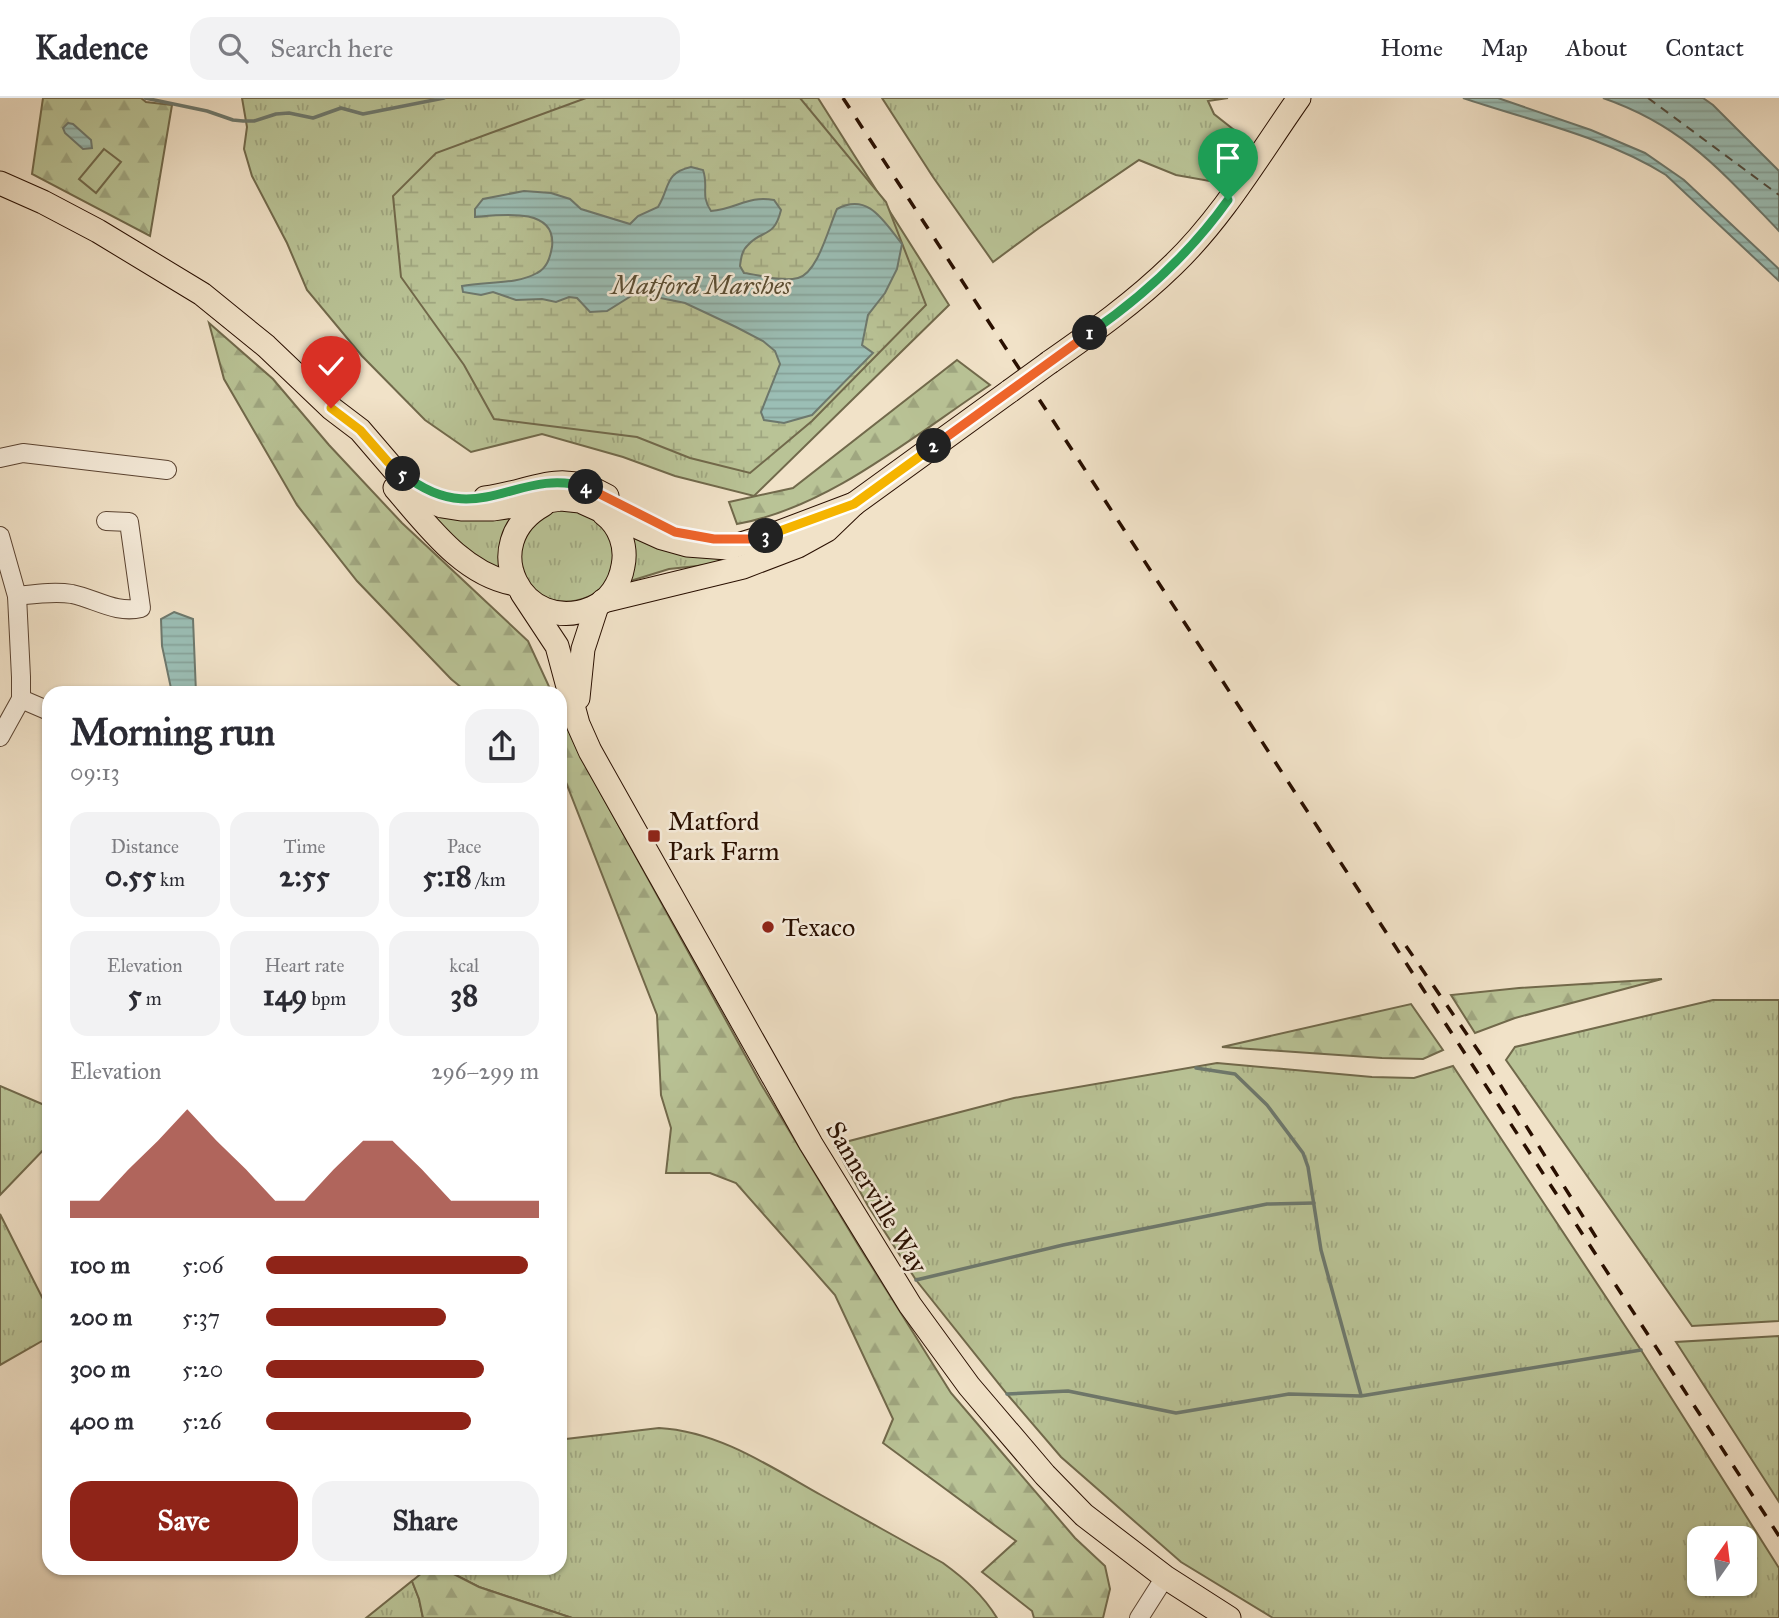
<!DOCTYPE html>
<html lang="en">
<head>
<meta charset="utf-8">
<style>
  :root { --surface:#fff; --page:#f2f2f3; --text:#2b2b33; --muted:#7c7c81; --line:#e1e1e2; --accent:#8f2418 }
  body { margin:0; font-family:"IM FELL Great Primer",serif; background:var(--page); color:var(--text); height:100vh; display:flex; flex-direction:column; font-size:26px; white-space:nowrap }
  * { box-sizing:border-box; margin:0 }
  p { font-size:23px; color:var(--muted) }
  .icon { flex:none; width:38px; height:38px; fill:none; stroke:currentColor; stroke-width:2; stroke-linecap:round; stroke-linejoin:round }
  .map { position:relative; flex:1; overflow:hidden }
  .drawer { position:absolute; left:42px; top:588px; width:525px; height:889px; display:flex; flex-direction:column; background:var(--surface); border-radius:21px; box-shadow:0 2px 5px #0004 }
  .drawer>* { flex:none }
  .needle { width:46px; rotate:14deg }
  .tools { position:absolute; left:1687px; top:1428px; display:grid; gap:14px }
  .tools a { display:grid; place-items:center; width:70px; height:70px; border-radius:14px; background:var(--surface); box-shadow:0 2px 5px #0004; font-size:35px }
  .pin { position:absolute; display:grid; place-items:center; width:60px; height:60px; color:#fff; margin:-72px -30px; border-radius:50% 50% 50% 0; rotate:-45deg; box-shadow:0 0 7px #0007 }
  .pin .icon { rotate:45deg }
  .km { position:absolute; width:35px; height:35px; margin:-18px; border-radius:50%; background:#222; color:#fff; font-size:19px; line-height:35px; text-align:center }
  .round { display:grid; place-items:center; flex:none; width:74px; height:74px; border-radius:21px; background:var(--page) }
  .summary { display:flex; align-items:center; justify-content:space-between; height:119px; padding:0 28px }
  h1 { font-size:38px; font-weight:700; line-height:52px }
  .stats { display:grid; grid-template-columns:repeat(3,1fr); gap:10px; height:119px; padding:7px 28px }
  .stats div { display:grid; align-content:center; border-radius:18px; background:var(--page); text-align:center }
  .stats b { font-size:30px; font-weight:700 }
  .stats small { font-size:19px; font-weight:400 }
  .stats p { font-size:19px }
  .chart { height:196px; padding:14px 28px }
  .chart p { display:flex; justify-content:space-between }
  .chart svg { width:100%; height:126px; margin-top:7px; fill:var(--accent); opacity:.7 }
  .button { display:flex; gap:14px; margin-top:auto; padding:14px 28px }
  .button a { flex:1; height:80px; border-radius:21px; background:var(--accent); color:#fff; font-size:28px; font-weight:700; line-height:80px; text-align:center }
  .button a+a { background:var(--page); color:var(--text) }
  ul { padding:0 28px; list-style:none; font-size:23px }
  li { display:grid; grid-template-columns:112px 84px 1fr; align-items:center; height:52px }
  li i { height:18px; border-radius:9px; background:var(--accent) }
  header { display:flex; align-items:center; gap:42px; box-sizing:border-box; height:98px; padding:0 35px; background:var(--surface); border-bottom:2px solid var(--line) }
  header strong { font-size:33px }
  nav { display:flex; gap:38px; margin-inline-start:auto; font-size:24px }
  .search { width:490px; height:63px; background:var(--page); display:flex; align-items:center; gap:18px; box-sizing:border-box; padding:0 24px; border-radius:21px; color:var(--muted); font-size:26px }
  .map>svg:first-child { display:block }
  .grass { fill:url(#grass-tufts); stroke:#71694b; stroke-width:2; fill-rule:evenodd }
  .forest { fill:url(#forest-firs); stroke:#71694b; stroke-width:2 }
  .wetland { fill:url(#wetland-marsh); stroke:#71694b; stroke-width:2 }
  .pitch { fill:#b9c396; stroke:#71694b; stroke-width:2 }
  .water { fill:url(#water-rules); stroke:#6d786d; stroke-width:2 }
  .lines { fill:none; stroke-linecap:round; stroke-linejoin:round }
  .stream { stroke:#6d786d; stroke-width:3.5 }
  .ferry { stroke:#514c3f; stroke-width:2; stroke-dasharray:9 7; stroke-linecap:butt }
  .minor-casing { stroke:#5b4432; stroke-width:20 }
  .major-casing { stroke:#290f00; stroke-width:25 }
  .minor { stroke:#f6ecdb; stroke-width:18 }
  .major { stroke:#f1e2c8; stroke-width:23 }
  .rail { stroke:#290f00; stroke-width:3.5; stroke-dasharray:12 12; stroke-linecap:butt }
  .major-bridge-casing { stroke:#290f00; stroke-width:25; stroke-linecap:butt }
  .major-bridge { stroke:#f1e2c8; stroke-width:23 }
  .split-1-casing { stroke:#fff; stroke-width:14 }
  .split-2-casing { stroke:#fff; stroke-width:14 }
  .split-3-casing { stroke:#fff; stroke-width:14 }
  .split-4-casing { stroke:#fff; stroke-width:14 }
  .split-5-casing { stroke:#fff; stroke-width:14 }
  .split-6-casing { stroke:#fff; stroke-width:14 }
  .split-1 { stroke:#22a559; stroke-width:9 }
  .split-2 { stroke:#f0652b; stroke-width:9 }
  .split-3 { stroke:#f5b400; stroke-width:9 }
  .split-4 { stroke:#f0652b; stroke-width:9 }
  .split-5 { stroke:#22a559; stroke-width:9 }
  .split-6 { stroke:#f5b400; stroke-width:9 }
  .poi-dot { fill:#8f2418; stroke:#f6ecdb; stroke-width:2.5 }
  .labels { text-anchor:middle; stroke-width:5; stroke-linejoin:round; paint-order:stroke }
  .park-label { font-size:26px; font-style:italic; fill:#5b4e34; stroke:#f6ecdb }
  .poi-label { font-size:26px; fill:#290f00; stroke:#f6ecdb; text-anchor:start }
  .street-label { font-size:26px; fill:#290f00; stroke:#f6ecdb }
</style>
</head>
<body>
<header>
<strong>Kadence</strong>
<div class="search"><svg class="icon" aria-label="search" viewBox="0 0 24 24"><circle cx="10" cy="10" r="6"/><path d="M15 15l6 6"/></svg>Search here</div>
<nav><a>Home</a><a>Map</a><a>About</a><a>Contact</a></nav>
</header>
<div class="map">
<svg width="1779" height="1520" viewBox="0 0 1779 1520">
  <defs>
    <pattern id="grass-tufts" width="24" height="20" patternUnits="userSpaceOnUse" patternTransform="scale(1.75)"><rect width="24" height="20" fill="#b9c396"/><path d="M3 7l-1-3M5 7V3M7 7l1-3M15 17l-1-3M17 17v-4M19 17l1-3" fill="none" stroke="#9fa680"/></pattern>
    <pattern id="forest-firs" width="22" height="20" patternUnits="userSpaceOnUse" patternTransform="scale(1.75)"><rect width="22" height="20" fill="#b9c396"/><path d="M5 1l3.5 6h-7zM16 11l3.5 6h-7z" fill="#9fa680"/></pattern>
    <pattern id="wetland-marsh" width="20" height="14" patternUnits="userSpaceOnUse" patternTransform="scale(1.75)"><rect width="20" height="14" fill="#b9c396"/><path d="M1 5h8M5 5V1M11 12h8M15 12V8" fill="none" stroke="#9fa680"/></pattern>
    <pattern id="water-rules" width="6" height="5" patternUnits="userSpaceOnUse" patternTransform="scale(1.75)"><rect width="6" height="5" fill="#9bbeb5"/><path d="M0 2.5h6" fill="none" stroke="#86a29a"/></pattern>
  </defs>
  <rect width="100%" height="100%" fill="#f1e2c8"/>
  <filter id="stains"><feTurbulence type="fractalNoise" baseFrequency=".00286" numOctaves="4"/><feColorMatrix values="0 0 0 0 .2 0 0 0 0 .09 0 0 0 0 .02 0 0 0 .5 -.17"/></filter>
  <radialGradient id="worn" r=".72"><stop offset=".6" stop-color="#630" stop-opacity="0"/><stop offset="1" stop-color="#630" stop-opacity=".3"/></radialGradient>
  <g class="grass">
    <polygon points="242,0 818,0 949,207 754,398 675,378 623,359 542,336 471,354 425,322 362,258 307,192 287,145 252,78 244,51 247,29"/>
    <polygon points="882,0 1228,0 1208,3 1214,16 1238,35 1230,53 1236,57 1215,84 1176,77 1139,62 1039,130 993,164 933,79"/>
    <path d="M556 408C583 410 595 413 609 436 613 443 613 449 614 457 618 508 538 522 522 474 520 469 517 463 517 458 518 451 520 444 521 437Z"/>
    <polygon points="426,412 514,413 500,473 472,457"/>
    <polygon points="631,437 734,464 669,471 627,484"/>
    <polygon points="1713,902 1779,902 1779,1223 1692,1228 1506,962 1515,949"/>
    <path d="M1217 965 1372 979 1414 980 1453 968 1641 1252 1779 1470V1520H1273L1181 1464 1061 1359 1007 1296 916 1182 868 1108 834 1047 1014 1000ZM1699 1440H1745V1486H1699Z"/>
    <polygon points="0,988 49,1009 49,1046 0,1097"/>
    <polygon points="0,1116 49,1213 49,1239 0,1267"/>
    <polygon points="1779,1238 1779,1404 1676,1244"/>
    <path d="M659 1330C718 1333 771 1369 821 1397 862 1420 902 1442 943 1465 965 1481 983 1497 997 1520H572L479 1489 442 1470H560V1350L566 1341Z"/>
    <polygon points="412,1483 419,1501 423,1520 366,1520"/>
  </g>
  <g class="forest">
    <polygon points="43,0 141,0 146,4 172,7 150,138 32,76"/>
    <polygon points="209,225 273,281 329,347 402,425 528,543 552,595 468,595 451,581 357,483 297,407 224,281"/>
    <path d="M957 262 990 287C913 338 828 410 737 426L729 404 793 390Z"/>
    <polygon points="560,613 580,657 761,986 857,1145 951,1295 1075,1440 1105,1468 1110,1491 1103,1520 1034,1520 1032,1513 982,1474 1016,1443 883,1345 893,1321 835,1197 736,1085 710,1075 666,1075 671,1030 661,997 657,917 560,669"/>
    <polygon points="1662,881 1515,920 1475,935 1451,897 1519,890"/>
    <polygon points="1411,906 1443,952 1423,961 1382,960 1222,949"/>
    <polygon points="428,1470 442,1470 479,1489 572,1520 423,1520 419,1501 412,1483"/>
  </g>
  <polygon class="wetland" points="586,0 800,0 886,104 926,207 812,323 750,375 690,360 637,339 494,321 464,267 401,179 393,98 436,55"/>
  <polygon class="pitch" points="104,51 121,64 96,95 79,81"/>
  <g class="water">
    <path d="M1463 0H1498L1591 32 1645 55 1684 82 1779 171V183L1666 77C1606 39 1531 23 1463 0Z"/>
    <path d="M1603 0H1703L1713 7 1779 73V133C1722 74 1684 28 1603 0Z"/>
    <polygon points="68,25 73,26 91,42 92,50 83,51 65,35 63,30"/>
    <path d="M691 69 703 72C709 89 700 97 711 113 737 111 748 97 774 102L781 112C774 141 762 131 748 147 742 152 741 160 740 168L744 175C760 177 781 184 798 180 818 175 829 128 837 111 869 94 884 124 902 146L897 171 885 195 868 217 862 247 873 255 812 317 784 325 764 322 761 314 780 266 775 253 763 243 736 229 685 205 636 195 607 213 590 214 577 200 569 199 556 204 542 201 516 202 493 194 481 197 463 194 462 188C485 183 516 187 537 175 547 170 550 160 552 149 557 108 499 117 475 119V111L483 101 524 93 551 95 570 101 581 111 630 126 638 118 658 109C670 90 664 75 691 69Z"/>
    <polygon points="174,514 193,521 196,595 172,595 162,548 161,521"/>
  </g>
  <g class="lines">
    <g class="stream">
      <polyline points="145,0 207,13 233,22 243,23 254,23 276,16 289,15 313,20 341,10 363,16 444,0"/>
      <polyline points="1196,970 1235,976 1267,1007 1303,1055 1308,1069 1321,1152 1361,1297"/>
      <polyline points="916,1182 1063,1147 1267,1106 1314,1105"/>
      <polyline points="1007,1296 1068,1293 1176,1315 1289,1296 1361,1298 1641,1252"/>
    </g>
    <polyline class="ferry" points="1648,0 1779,97"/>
    <defs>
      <g id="minor">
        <polyline points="0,360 23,355 167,372"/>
        <polyline points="0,438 17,498 21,579 21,601 0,639"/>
        <path d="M17 498C35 496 54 493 72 496 96 501 116 516 141 510L129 424 106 423"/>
        <polyline points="21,601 49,613"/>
        <polyline points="1139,1520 1165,1479"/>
      </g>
      <g id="major">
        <polyline points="0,85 43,104 98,133 202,196 266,248 331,310 360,332 409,389 425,401 442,408 461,411 493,411 561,401 580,403 662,440 687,447 728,450 780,434 854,406"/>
        <path d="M1050 264C1093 234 1135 204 1173 167 1223 119 1259 57 1299 0"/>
        <path d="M395 390C428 428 464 478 516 486"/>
        <path d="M485 400C534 394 558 370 607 398"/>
        <path d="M543 407C475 445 522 539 592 510 609 503 620 486 623 468 627 449 620 428 604 416"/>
        <polyline points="522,495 557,548 578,626 590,653 811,1046 910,1207 969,1288 1045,1377 1084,1417 1165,1479 1229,1520"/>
        <polyline points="603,503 743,469 798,448 827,432 854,406 1010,293"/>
        <polyline points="578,600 583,551 597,508"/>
      </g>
    </defs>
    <use href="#minor" class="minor-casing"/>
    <use href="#major" class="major-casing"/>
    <use href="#minor" class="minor"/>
    <use href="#major" class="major"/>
    <g class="rail">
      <polyline points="843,0 1779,1438"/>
      <polyline points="1406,848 1486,964 1599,1144"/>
    </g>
    <defs>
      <polyline id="major-bridge" points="1010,293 1050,264"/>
    </defs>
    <use href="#major-bridge" class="major-bridge-casing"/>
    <use href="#major-bridge" class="major-bridge"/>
  </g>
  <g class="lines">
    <defs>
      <path id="split-1" d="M1090 235C1142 199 1191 154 1228 102"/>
      <polyline id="split-2" points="934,348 1090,235"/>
      <polyline id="split-3" points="766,438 854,406 934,348"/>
      <polyline id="split-4" points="586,389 675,434 714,441 754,441 766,438"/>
      <path id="split-5" d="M403 376C478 435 516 368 586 389"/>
      <polyline id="split-6" points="331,310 360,332 388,364 403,376"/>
    </defs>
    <use href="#split-1" class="split-1-casing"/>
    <use href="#split-2" class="split-2-casing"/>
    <use href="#split-3" class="split-3-casing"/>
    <use href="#split-4" class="split-4-casing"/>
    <use href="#split-5" class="split-5-casing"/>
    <use href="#split-6" class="split-6-casing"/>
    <use href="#split-1" class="split-1"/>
    <use href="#split-2" class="split-2"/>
    <use href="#split-3" class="split-3"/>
    <use href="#split-4" class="split-4"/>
    <use href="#split-5" class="split-5"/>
    <use href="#split-6" class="split-6"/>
  </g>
  <g class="poi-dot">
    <rect x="647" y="731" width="14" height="14" rx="3.5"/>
    <circle cx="768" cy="829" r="7"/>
  </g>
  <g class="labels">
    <g class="park-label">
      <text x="701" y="196">Matford Marshes</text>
    </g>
    <g class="poi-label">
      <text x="668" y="732">Matford<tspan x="668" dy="30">Park Farm</tspan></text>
      <text x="782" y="838">Texaco</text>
    </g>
    <g class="street-label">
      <text transform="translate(877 1099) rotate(59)" y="9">Sannerville Way</text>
    </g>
  </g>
  <rect width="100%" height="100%" filter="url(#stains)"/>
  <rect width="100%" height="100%" fill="url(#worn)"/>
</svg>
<div class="tools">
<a><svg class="needle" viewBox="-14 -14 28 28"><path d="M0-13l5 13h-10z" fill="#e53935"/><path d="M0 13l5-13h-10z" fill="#7c7c81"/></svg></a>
</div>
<div class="pin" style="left:1228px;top:102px;background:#1e9e55"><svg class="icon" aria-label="arrive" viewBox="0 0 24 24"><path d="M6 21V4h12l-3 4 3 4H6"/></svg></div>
<div class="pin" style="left:331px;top:310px;background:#d93025"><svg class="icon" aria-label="check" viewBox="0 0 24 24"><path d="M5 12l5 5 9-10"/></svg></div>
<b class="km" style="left:1090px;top:235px">1</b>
<b class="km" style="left:934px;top:348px">2</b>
<b class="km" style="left:766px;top:438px">3</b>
<b class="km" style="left:586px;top:389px">4</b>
<b class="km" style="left:403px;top:376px">5</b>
<section class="drawer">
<div class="summary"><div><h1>Morning run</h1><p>09:13</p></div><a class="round"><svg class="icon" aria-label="share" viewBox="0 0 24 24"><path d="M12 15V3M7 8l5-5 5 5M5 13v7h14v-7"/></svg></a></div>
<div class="stats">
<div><p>Distance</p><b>0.55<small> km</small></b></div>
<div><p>Time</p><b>2:55</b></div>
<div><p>Pace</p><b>5:18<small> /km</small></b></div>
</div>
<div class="stats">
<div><p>Elevation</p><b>5<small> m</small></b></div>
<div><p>Heart rate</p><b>149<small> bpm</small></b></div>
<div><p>kcal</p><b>38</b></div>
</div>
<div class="chart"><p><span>Elevation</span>296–299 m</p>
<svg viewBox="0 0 160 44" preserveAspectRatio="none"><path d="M0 44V38L10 38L20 27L30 17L40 6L50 17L60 27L70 38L80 38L90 27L100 17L110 17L120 27L130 38L140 38L150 38L160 38V44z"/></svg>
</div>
<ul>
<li><b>100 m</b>5:06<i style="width:96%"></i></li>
<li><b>200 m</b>5:37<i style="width:66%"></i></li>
<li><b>300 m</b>5:20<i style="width:80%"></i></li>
<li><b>400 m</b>5:26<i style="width:75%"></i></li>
</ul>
<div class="button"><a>Save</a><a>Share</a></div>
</section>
</div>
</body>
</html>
